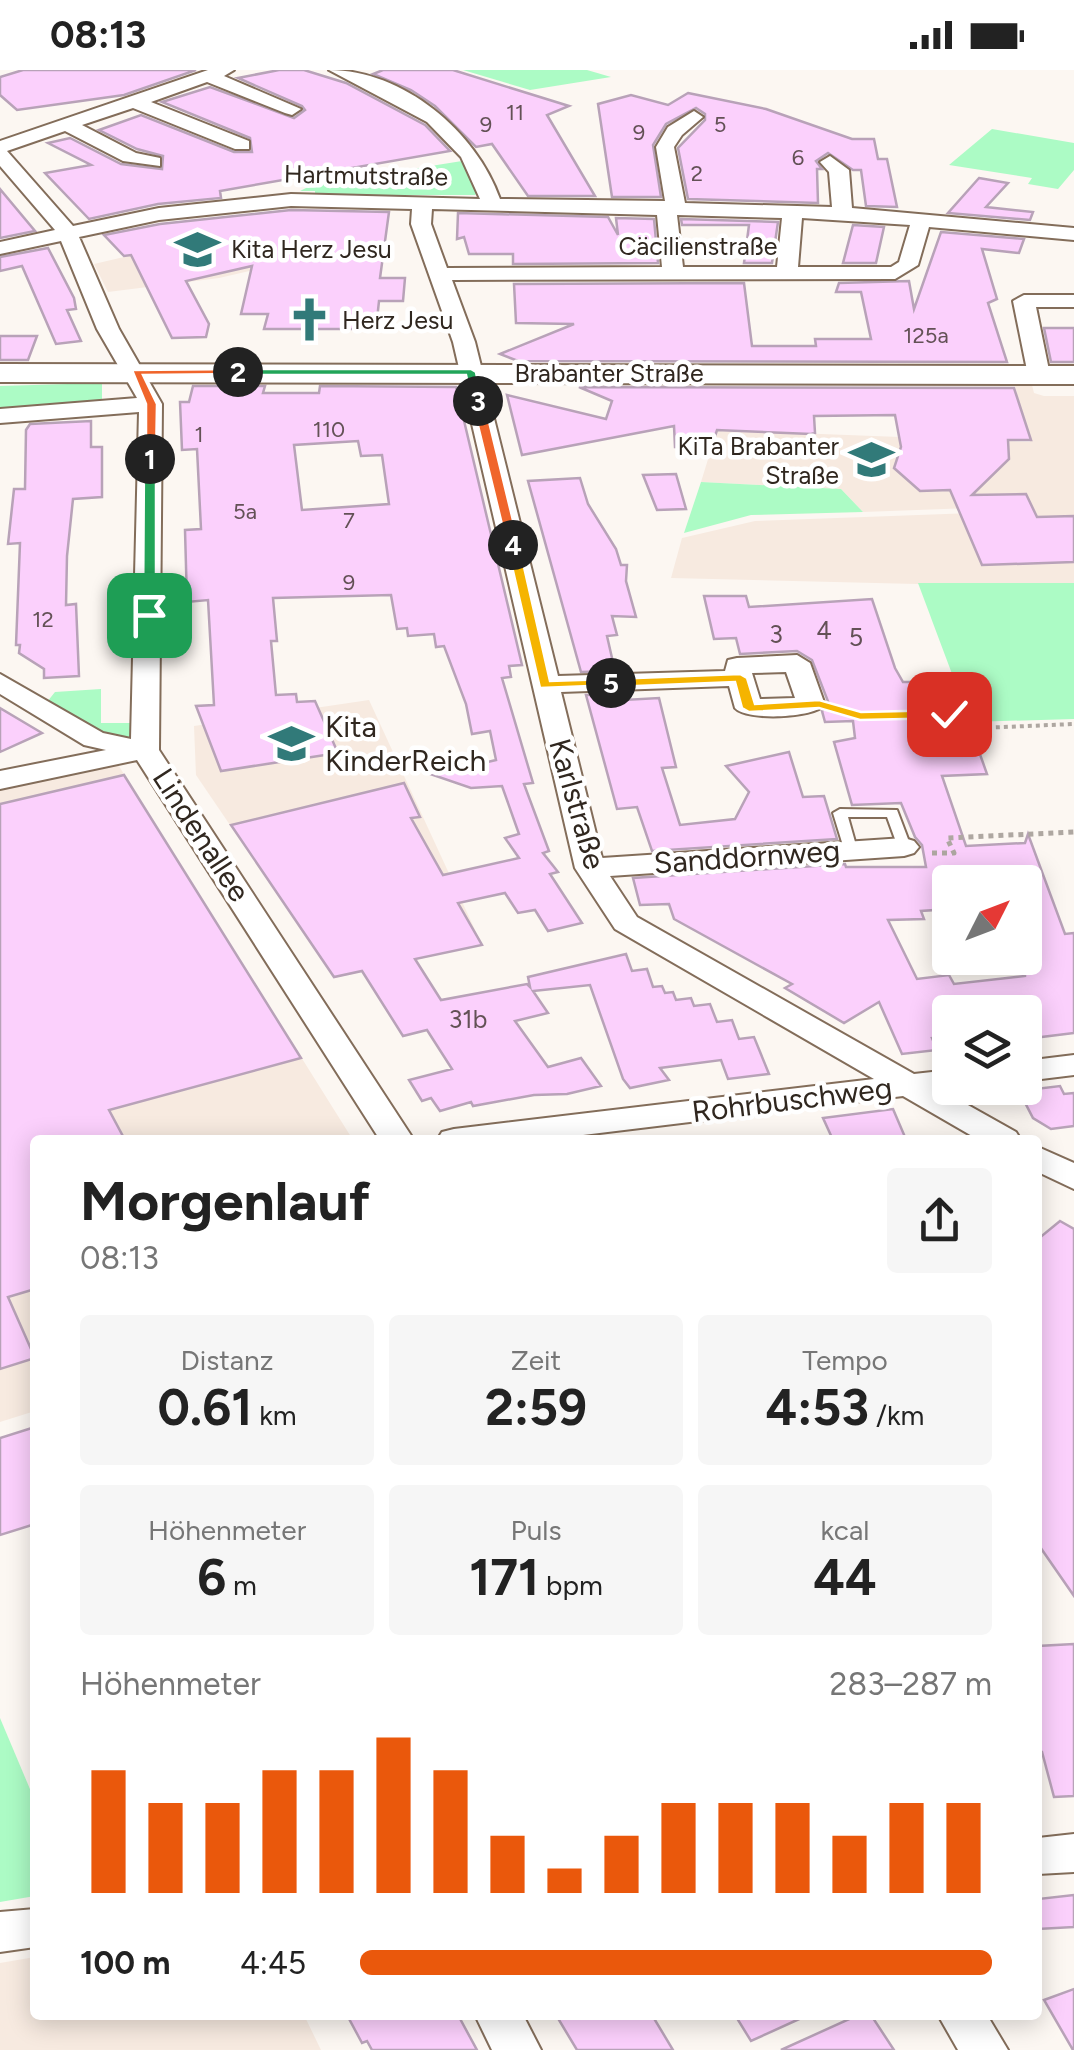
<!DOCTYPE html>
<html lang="de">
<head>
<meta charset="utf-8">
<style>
  :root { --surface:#fff; --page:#f6f6f6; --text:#222; --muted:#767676; --accent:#ea580c }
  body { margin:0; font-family:Figtree,sans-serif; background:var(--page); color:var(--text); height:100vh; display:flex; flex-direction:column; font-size:38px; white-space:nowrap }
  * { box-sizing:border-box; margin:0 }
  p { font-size:32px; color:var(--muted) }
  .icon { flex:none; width:55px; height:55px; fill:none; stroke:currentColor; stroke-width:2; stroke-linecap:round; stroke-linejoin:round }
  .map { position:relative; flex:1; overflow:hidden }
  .side { position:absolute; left:30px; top:1065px; width:1012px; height:885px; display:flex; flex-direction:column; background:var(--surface); border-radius:10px; box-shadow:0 5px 25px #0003 }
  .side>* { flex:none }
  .needle { width:65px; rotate:48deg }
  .controls { position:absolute; left:932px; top:795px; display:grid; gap:20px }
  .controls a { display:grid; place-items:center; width:110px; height:110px; border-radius:10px; background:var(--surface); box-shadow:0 5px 25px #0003; font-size:50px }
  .pin { position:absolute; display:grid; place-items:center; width:85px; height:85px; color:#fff; margin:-42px; border-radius:20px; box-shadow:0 5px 15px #0006 }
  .km { position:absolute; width:50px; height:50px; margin:-25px; border-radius:50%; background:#222; color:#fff; font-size:28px; line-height:50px; text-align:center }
  .round { display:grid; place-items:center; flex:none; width:105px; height:105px; border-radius:10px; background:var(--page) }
  .overview { display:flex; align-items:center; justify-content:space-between; height:170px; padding:0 50px }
  h1 { font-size:55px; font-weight:700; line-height:75px }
  .metrics { display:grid; grid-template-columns:repeat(3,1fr); gap:15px; height:170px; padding:10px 50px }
  .metrics div { display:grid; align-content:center; border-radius:10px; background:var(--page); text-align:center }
  .metrics b { font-size:50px; font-weight:700 }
  .metrics small { font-size:28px; font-weight:400 }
  .metrics p { font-size:28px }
  .chart { height:280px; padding:20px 50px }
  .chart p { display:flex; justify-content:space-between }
  .chart svg { width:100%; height:180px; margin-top:10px; stroke:var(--accent); stroke-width:6 }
  ul { padding:0 50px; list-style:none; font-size:32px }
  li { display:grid; grid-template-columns:160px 120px 1fr; align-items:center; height:75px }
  li i { height:25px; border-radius:12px; background:var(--accent) }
  .status { display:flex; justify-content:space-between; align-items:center; height:70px; padding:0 50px; background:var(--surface); direction:ltr }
  .status svg { height:28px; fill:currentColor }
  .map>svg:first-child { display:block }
  .built { fill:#f7eae0 }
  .green { fill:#acfbc5 }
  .building { fill:#fbd0fc; stroke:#b8a2b8; stroke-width:2.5; fill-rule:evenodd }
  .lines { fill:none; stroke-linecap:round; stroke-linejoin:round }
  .lane-casing { stroke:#836d5a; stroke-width:4 }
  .street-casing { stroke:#836d5a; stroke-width:4 }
  .secondary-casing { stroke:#836d5a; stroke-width:4 }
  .path-far1 { stroke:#aea7a1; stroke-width:4; stroke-dasharray:4 4; stroke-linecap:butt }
  .path { stroke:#aea7a1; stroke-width:5; stroke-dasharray:5 5; stroke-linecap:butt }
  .lane { fill:#fff; fill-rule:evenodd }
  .street { fill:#fff; fill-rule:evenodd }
  .secondary { fill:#fff; fill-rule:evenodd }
  .split-1 { fill:#22a559; stroke:#fff; stroke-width:2.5 }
  .split-2 { fill:#f0652b; stroke:#fff; stroke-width:2.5 }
  .split-3 { fill:#22a559; stroke:#fff; stroke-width:2.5 }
  .split-4 { fill:#f0652b; stroke:#fff; stroke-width:2.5 }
  .split-5 { fill:#f5b400; stroke:#fff; stroke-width:2.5 }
  .split-6 { fill:#f5b400; stroke:#fff; stroke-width:2.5 }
  .labels { text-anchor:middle; stroke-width:9; stroke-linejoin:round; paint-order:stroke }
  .far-number-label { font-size:22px; fill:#635156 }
  .far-street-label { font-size:25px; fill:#30271f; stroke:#fff }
  .far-poi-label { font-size:25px; fill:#30271f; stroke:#fff; text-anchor:start }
  .number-label { font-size:25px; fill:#635156 }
  .poi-label { font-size:30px; fill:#30271f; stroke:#fff; text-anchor:start }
  .street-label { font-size:30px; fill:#30271f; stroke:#fff }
</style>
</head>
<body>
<div class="status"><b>08:13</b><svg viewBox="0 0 49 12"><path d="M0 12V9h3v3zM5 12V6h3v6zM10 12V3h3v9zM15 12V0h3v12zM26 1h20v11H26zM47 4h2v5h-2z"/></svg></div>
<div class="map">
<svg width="1074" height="1980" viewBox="0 0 1074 1980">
  <rect width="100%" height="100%" fill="#fcf7f2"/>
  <g class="built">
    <polygon points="218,165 262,198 219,208 108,222 94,194"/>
    <polygon points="1032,315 1034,323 1044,326 1074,326 1074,513 999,516 671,508 682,468 755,451 973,443 971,438 863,442 841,419 701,412 717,360 1030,372 1015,316"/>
    <polygon points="369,630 482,875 334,908 196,705 194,656"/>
    <polygon points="117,693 353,1070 35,1070 35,1341 0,1352 0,718"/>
    <polygon points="35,1887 35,1945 304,1945 321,1980 0,1980 0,1893"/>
  </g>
  <g class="green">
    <polygon points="463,0 587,0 611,7 530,20"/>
    <polygon points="992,59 1074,73 1074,100 1058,119 1028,114 1032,108 949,95"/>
    <polygon points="462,91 478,122 475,125 315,125 315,121 300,121 312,115"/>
    <polygon points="102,313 102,335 0,341 0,316"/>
    <polygon points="701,412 841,419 863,442 751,445 684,463"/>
    <polygon points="918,513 1074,513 1074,649 970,652"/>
    <polygon points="101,619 101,653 134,653 136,659 128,669 101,663 47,632 55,622"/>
    <polygon points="0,1648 35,1731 35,1826 0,1832"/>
  </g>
  <g class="building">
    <polygon points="23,0 196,0 124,25 17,40 0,25 0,7"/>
    <polygon points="279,0 304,0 346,13 425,55 450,81 220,121 221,128 158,134 89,149 45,103 91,95 48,73 70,68 121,94 162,99 163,86 137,79 99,60 141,45 234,82 252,82 250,68 162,32 210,17 294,48 305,40 302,36 238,8"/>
    <polygon points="383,0 453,0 569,36 547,45 595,126 528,126 492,74 476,77 435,36 411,20 373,4"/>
    <polygon points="688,23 766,39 852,69 874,69 878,89 887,89 897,137 866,136 861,100 853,100 828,83 816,91 822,99 817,99 818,133 688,129 678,78 705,50 705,44 696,38 666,54 653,75 661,127 612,127 598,34 631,25 668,35"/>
    <polygon points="979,108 1008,113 986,137 1033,142 1030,150 948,143"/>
    <polygon points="0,119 35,161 0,168"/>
    <polygon points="291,140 389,142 380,208 405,208 403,231 379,231 376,259 264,259 268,244 241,244 252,196 186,211 209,254 206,267 172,268 131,185 124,186 104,165 160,154"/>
    <polygon points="458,143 608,147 618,165 616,148 654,149 658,193 513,194 513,184 469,184 464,167 457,169"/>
    <polygon points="681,149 778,152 772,193 744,193 749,155 682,155"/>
    <polygon points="853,155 884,157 876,193 843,193"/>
    <polygon points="941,162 1024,169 1019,183 982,179 997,229 988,233 1007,292 518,291 500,284 574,254 516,253 514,214 744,213 752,276 816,276 815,269 871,269 861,222 836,222 839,213 909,211 914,239"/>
    <polygon points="48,178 74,228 76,239 67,240 81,271 56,274 22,196 0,201 0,187"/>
    <polygon points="1044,258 1074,258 1074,292 1051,292"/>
    <polygon points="0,266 37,266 28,290 0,290"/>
    <path d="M193 316H265L263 323H319L320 316 456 317 522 595 509 596 511 607 502 608 533 713 524 714 549 781 543 783 558 802 550 804 582 853 548 861 535 840 518 843 505 823 458 833 482 875 415 889 441 930 527 914 530 917 528 907 626 884 632 901 647 899 653 917 662 916 665 923 673 922 676 930 691 928 694 936 710 934 717 952 732 950 739 969 754 967 769 1004 728 1009 721 990 660 998 669 1010 630 1018 623 1009 590 915 533 921 548 943 515 951 548 997 581 988 601 1016 567 1024 534 1025 473 1036 471 1032 440 1041 431 1028 422 1031 409 1010 452 999 427 960 403 966 362 901 334 907 231 755 404 713 420 747 411 748 443 805 519 788 505 768 519 764 502 716 471 718 433 705 496 690 490 661 472 664 466 634 444 576 436 577 434 564 408 566 407 558 397 559 391 525 273 528 277 571H271L276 625 296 624 297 632 315 631 338 683 221 701 196 636 214 635 208 530 187 532 185 460 201 459 197 379 182 380 180 332H189ZM358 371 361 386 382 385 389 434 302 440 294 375Z"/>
    <polygon points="579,317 1014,318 1031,370 1008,370 1009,389 972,425 1026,424 1037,447 1074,446 1074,492 982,495 950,420 920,421 894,398 901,377 895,345 814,346 815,363 811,364 717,360 711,379 675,377 674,356 522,385 507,325 606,349 612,331"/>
    <polygon points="91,351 91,377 102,377 102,427 73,429 67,486 66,535 76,534 79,606 44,608 44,599 19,583 20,575 16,575 20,473 8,474 14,419 25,419 26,360 30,354"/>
    <polygon points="676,404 686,439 657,440 643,405"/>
    <polygon points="580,408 588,434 616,479 621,495 627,495 626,511 636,547 612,546 617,565 607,566 615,601 581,602 528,411"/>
    <path d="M704 526H746L749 537 872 529 895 598 903 612H913L938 675 976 673 987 704 942 706 966 776 1025 773 1028 764 1065 864 1074 863V963L1025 969V942H950V966L932 968 937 980 902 984 879 932 844 953 785 918 792 914 674 849 669 834 640 835 633 808 845 794 846 797H926L922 775 915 767 901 733 852 735 834 672 855 668 853 651 825 652 822 641 829 634 812 590 797 581 740 584 736 568 714 569ZM950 812H1025V906L954 914 949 905 917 909 888 850 924 849 921 841 950 839Z"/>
    <polygon points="622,624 624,630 659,628 676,697 662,698 680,755 735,749 749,722 726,696 789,682 803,727 824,726 837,769 652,781 637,737 617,739 586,625"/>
    <polygon points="0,638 42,663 0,682"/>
    <polygon points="124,705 301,988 109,1040 125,1070 35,1070 35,1219 8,1227 35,1288 0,1299 0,734"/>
    <polygon points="1060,1016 1064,1024 1074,1023 1074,1056 1051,1059 1033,1048 1019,1021"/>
    <polygon points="893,1039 905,1067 898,1070 833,1070 823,1048"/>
    <polygon points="1060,1151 1074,1159 1074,1526 1038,1474 1038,1169"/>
    <polygon points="35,1357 35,1454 0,1465 0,1368"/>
    <polygon points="1074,1574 1074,1726 1054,1727 1042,1682 1038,1682 1038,1576"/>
    <polygon points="1074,1825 1074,1857 1038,1859 1038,1829"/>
    <polygon points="1074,1919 1074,1980 1073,1980 1044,1930"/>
    <polygon points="347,1945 458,1945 477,1980 372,1980 367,1971 362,1973"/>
    <polygon points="556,1945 652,1945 673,1980 577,1980"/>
    <polygon points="735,1945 808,1945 751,1971"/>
    <polygon points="858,1945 871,1945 894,1980 781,1980"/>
  </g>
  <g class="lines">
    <defs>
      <polygon id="lane" points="840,739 897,740 911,777 904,781 899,780 887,747 848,747 857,779 855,782 845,782 833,743"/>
      <g id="street">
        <path d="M208 0H234L224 6 301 39 292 45 285 43 207 12 151 32 249 71V79H235L133 38 82 55 136 83 160 88V96L123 91 65 61 7 81 73 156 159 138 291 124 480 129 461 87 427 52 329 0C403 0 476 61 500 129L665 131 656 77 668 57 694 41 703 47 682 65 674 77 685 133 832 137 829 102 820 92 830 86 849 100 852 138 1074 158V170L929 157 918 195 895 209 452 210 475 272 558 606 725 601 728 590 737 588 797 585 810 593 825 635C813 648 747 651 735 638L729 616 561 622 602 788 904 768 914 771 919 777 914 783 904 786 610 806 637 847 914 1004 950 1000V1018H960L943 1021 1016 1062 1021 1070H979L903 1026 542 1070H437L442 1062 454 1059 874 1009 615 859 575 798 453 272 411 154 412 139 291 136 159 150 79 167 119 259 162 334 159 680 414 1070H380L137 690 0 719V701L106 680 84 675 0 624V604L103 663 131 669 139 342 0 353V339L137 328 97 259 61 171 0 184V172L55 160 0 96V71ZM432 139 657 145 662 197 447 198 431 154ZM677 145 782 148 777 197H683ZM802 148 910 155 899 192 891 197H798ZM786 602 795 628 760 629 752 603Z"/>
        <polygon points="1024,225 1074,225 1074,237 1036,237 1050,305 1039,312 1028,305 1013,231"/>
        <polygon points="1074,985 1074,1005 1025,1011 1025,991"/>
        <polygon points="1038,1077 1074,1093 1074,1119 1038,1102"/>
        <polygon points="1074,1764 1074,1802 1038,1804 1038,1768"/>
        <polygon points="35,1839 35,1877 0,1882 0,1842"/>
        <polygon points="475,1945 523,1945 541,1980 492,1980"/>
        <polygon points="938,1945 987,1945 1008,1980 958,1980"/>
      </g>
      <polygon id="secondary" points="0,294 1074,296 1074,314 0,312"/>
    </defs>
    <use href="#lane" class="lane-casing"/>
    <use href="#street" class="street-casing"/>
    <use href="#secondary" class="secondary-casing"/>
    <polyline class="path-far1" points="838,639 860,646 949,644 957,659 1074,654"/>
    <polyline class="path" points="932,783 954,783 947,768 1074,762"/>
    <use href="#lane" class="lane"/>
    <use href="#street" class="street"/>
    <use href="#secondary" class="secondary"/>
  </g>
  <polygon class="split-1" points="150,386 156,389 156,545 149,549 143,545 144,389"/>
  <polygon class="split-2" points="238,299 242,304 143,305 157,334 156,389 146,392 146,334 132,300"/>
  <polygon class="split-3" points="471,299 476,302 482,334 472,331 466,305 238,305 232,302 238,299"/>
  <polygon class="split-4" points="478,328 484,331 519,475 513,479 507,475 472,331"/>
  <polygon class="split-5" points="513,472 519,475 550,611 611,609 615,610 615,615 540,618 507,475"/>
  <polygon class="split-6" points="740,604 747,608 755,634 819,630 861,642 949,640 956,644 949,648 860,650 819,638 749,642 742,638 735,612 611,617 604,613 611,609"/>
  <defs>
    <symbol id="school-bare" viewBox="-9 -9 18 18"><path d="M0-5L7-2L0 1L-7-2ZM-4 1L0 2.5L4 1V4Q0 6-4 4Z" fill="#317a79" stroke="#fff" stroke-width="2.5" paint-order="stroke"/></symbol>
    <symbol id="church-bare" viewBox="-9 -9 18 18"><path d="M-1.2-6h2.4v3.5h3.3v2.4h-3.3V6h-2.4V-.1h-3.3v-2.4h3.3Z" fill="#317a79" stroke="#fff" stroke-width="2.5" paint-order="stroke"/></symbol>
  </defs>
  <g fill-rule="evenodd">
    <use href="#school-bare" x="166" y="148" width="63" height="63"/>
    <use href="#church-bare" x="278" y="218" width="63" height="63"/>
    <use href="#school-bare" x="840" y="358" width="63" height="63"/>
    <use href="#school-bare" x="260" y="642" width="63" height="63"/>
  </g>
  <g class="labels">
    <g class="far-number-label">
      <text x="515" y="50">11</text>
      <text x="486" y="62">9</text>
      <text x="720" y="62">5</text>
      <text x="639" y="70">9</text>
      <text x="798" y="95">6</text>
      <text x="697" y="111">2</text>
      <text x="926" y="273">125a</text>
      <text x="329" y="367">110</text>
      <text x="199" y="372">1</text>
      <text x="245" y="449">5a</text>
      <text x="349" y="458">7</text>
      <text x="349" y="520">9</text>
      <text x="43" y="557">12</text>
    </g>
    <g class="far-street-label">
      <text transform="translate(366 105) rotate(1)" y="9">Hartmutstraße</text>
      <text x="698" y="185">Cäcilienstraße</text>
      <text x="609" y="312">Brabanter Straße</text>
    </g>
    <g class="far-poi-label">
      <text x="231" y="188">Kita Herz Jesu</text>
      <text x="342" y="259">Herz Jesu</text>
      <text x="839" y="385" text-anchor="end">KiTa Brabanter<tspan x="839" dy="29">Straße</tspan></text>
    </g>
    <g class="number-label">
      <text x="824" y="569">4</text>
      <text x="776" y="573">3</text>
      <text x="856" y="576">5</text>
      <text x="468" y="958">31b</text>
    </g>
    <g class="poi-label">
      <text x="325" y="667">Kita<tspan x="325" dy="34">KinderReich</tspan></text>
    </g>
    <g class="street-label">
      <text transform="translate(577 734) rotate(74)" y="10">Karlstraße</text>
      <text transform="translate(201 765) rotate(57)" y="10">Lindenallee</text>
      <text transform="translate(747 787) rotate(-4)" y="10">Sanddornweg</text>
      <text transform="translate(792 1030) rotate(-7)" y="10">Rohrbuschweg</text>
    </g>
  </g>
</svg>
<div class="controls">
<a><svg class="needle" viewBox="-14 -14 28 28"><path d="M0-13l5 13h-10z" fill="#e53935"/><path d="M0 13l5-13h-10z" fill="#767676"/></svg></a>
<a><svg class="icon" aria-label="layers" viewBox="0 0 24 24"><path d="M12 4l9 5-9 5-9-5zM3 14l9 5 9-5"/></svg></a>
</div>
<div class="pin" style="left:149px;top:545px;background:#1e9e55"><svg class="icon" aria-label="arrive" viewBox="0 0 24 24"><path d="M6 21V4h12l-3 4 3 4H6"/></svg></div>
<div class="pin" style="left:949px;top:644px;background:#d93025"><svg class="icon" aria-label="check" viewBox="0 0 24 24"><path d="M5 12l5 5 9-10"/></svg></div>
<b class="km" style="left:150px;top:389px">1</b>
<b class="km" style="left:238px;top:302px">2</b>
<b class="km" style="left:478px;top:331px">3</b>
<b class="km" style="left:513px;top:475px">4</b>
<b class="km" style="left:611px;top:613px">5</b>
<section class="side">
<div class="overview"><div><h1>Morgenlauf</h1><p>08:13</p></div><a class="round"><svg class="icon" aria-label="share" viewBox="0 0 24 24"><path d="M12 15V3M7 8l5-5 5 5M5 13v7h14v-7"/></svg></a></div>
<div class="metrics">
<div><p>Distanz</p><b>0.61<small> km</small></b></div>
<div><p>Zeit</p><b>2:59</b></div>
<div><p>Tempo</p><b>4:53<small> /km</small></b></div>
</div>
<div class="metrics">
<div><p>Höhenmeter</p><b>6<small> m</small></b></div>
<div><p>Puls</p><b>171<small> bpm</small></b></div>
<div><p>kcal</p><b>44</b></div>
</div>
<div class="chart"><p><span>Höhenmeter</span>283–287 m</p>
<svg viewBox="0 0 160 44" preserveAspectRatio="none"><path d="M5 44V14M15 44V22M25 44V22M35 44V14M45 44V14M55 44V6M65 44V14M75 44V30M85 44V38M95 44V30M105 44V22M115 44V22M125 44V22M135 44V30M145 44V22M155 44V22"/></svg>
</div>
<ul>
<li><b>100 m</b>4:45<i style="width:100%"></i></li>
</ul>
</section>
</div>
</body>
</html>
